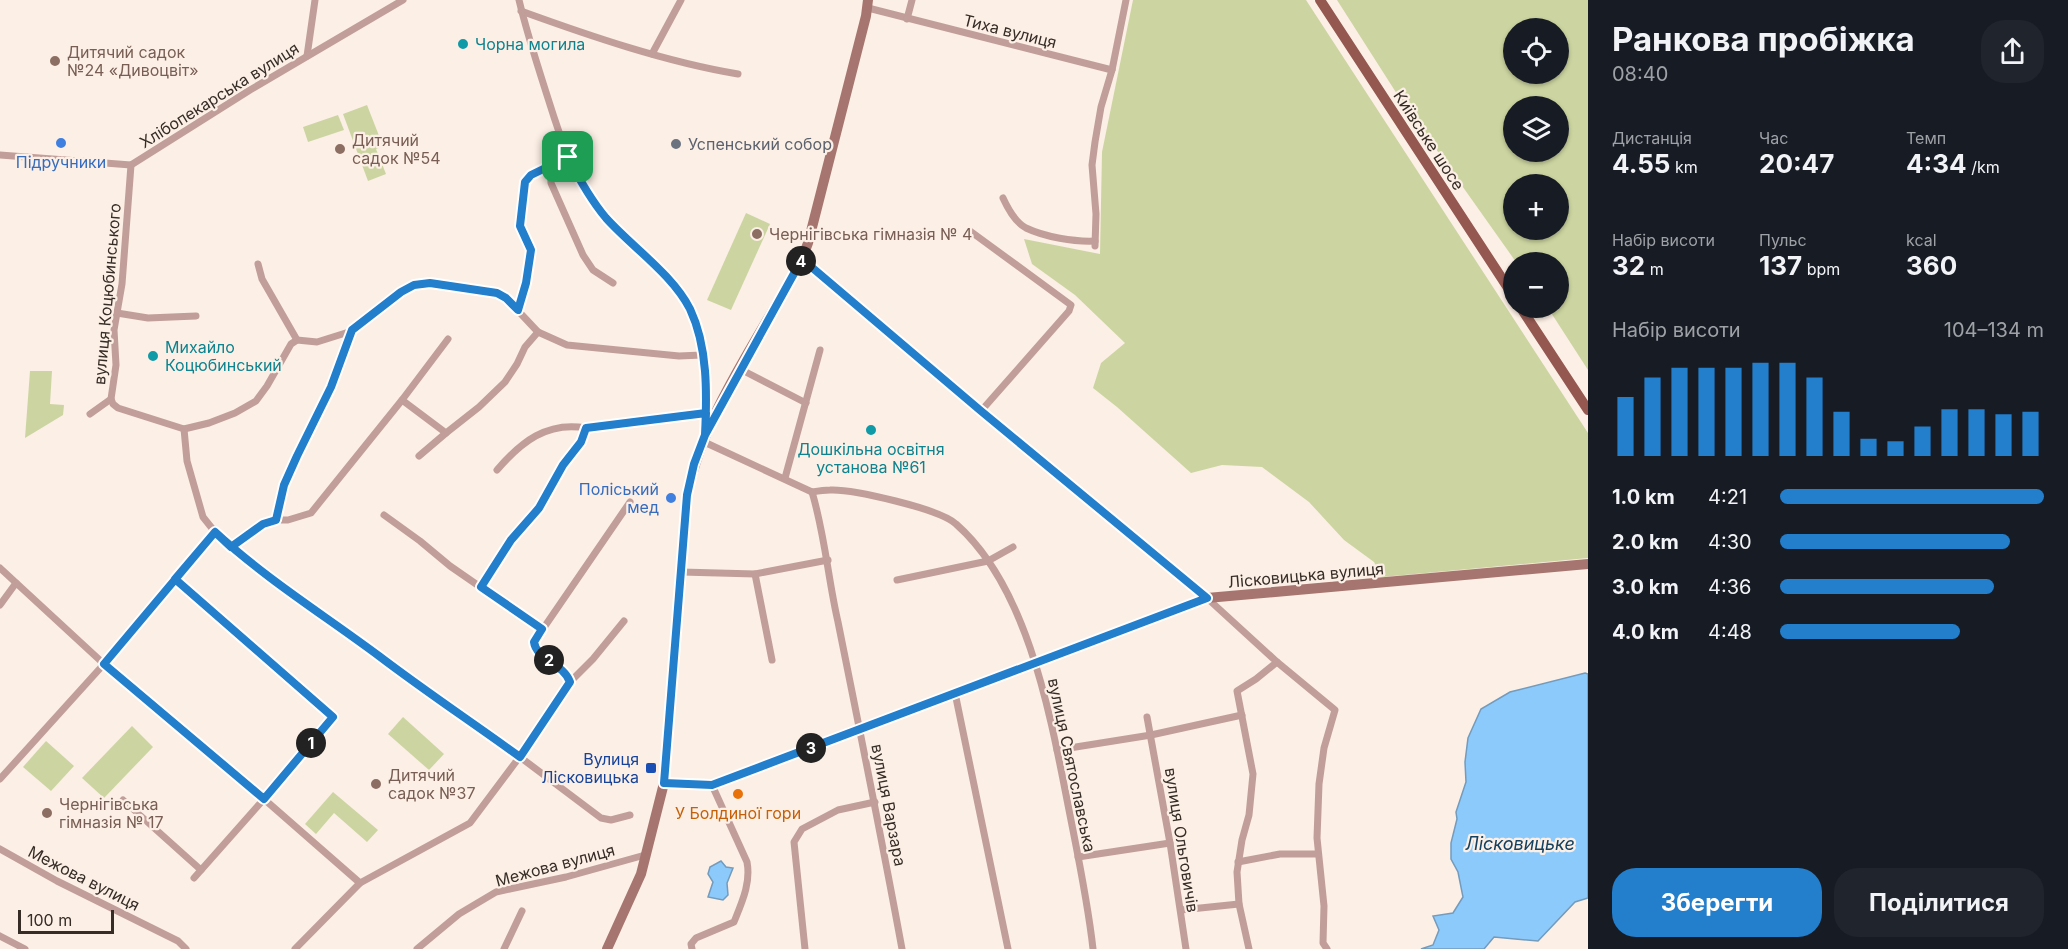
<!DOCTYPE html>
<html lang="uk">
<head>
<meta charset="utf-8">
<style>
  :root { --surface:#171b24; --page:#20242c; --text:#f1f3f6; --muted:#9ea1a6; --accent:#237ecb }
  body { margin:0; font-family:Inter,sans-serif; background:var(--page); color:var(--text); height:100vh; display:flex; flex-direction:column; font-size:22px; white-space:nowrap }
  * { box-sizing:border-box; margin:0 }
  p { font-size:20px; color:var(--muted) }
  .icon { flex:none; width:33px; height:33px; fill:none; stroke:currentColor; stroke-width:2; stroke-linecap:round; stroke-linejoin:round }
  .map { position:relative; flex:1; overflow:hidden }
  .sheet { display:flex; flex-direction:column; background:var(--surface); width:480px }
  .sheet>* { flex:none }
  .fabs { position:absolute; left:1503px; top:18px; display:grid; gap:12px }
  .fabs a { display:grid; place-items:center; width:66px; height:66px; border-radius:50%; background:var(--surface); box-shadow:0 2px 4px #0004; font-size:30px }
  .scale { position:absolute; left:18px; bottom:15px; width:96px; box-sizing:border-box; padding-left:6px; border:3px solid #362d27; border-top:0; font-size:16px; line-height:21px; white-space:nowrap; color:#362d27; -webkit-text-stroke:4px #fcefe5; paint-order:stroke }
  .pin { position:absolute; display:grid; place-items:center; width:51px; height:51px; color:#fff; margin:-26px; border-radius:12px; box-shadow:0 3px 9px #0006 }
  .km { position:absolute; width:30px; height:30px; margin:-15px; border-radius:50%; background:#222; color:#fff; font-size:16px; line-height:30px; text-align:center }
  .round { display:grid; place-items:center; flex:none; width:63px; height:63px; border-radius:24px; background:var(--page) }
  .summary { display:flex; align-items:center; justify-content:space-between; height:102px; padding:0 24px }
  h1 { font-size:33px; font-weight:700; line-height:45px }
  .stats { display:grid; grid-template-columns:repeat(3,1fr); gap:9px; height:102px; padding:6px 24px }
  .stats div { display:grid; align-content:center }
  .stats b { font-size:26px; font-weight:700 }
  .stats small { font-size:16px; font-weight:400 }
  .stats p { font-size:16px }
  .chart { height:168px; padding:12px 24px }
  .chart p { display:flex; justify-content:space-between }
  .chart svg { width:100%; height:108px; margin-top:6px; stroke:var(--accent); stroke-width:6 }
  .cta { display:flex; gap:12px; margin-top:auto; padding:12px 24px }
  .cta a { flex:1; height:69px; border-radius:24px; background:var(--accent); color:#fff; font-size:24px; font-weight:700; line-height:69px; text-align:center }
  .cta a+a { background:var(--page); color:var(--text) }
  ul { padding:0 24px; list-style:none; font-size:20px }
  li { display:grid; grid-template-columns:96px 72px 1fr; align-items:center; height:45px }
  li i { height:15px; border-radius:8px; background:var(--accent) }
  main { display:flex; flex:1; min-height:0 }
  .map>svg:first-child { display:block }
  .green { fill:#ccd5a1; fill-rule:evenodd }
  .water { fill:#8dcafc; stroke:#739bbc; stroke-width:1.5 }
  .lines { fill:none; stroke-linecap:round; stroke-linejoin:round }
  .street { stroke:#c19e99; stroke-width:7 }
  .secondary { stroke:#a7756f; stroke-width:10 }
  .primary { stroke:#945851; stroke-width:10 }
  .route-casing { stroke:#fff; stroke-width:12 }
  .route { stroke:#237ecb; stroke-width:8 }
  .culture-dot { fill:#0f9aa8; stroke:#fcefe5; stroke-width:2 }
  .education-dot { fill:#8d6e63; stroke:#fcefe5; stroke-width:2 }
  .shop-dot { fill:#3f7fe0; stroke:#fcefe5; stroke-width:2 }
  .worship-dot { fill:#6b7280; stroke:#fcefe5; stroke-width:2 }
  .transit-dot { fill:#1a4fb4; stroke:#fcefe5; stroke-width:2 }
  .food-dot { fill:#e8710a; stroke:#fcefe5; stroke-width:2 }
  .labels { text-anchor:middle; stroke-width:4.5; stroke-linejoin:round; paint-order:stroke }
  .street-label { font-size:16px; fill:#362d27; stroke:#fcefe5 }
  .culture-label { font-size:16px; fill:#0d838f; stroke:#fcefe5; text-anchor:start }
  .education-label { font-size:16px; fill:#785e54; stroke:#fcefe5; text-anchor:start }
  .worship-label { font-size:16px; fill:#5b616d; stroke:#fcefe5; text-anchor:start }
  .shop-label { font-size:16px; fill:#366cbe; stroke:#fcefe5 }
  .transit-label { font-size:16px; fill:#164399; stroke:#fcefe5; text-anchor:end }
  .food-label { font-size:16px; fill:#c56008; stroke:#fcefe5 }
  .water-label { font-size:18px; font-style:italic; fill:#134162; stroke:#fcefe5 }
</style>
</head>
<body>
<main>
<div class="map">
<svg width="1588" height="949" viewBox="0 0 1588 949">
  <rect width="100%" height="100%" fill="#fcefe5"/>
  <g class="green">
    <polygon points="1133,0 1306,0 1588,433 1588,558 1382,577 1374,562 1344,540 1309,502 1262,467 1222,465 1191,473 1117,407 1093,388 1101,363 1125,343 1075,295 1032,264 1024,239 1100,254 1102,152"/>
    <path d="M1337 0H1588V370L1548 308H1558V262H1516L1397 94ZM1514 28H1558V74H1514ZM1514 106H1558V152H1514ZM1558 184V230H1514V184Z"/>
    <polygon points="367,105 383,146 376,149 386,174 368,181 343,114"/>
    <polygon points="338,115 344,130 308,142 303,127"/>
    <polygon points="746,213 770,224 731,310 707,300"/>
    <polygon points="30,371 52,371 50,404 64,405 63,415 25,438"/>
    <polygon points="403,717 444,754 429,770 388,734"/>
    <polygon points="132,726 153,747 104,798 82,778"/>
    <polygon points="46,741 74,766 51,791 23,767"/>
    <polygon points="333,792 378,830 367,842 334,813 316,834 305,824"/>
  </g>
  <g class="water">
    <polygon points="1585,673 1588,674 1588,898 1575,902 1538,941 1494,937 1484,949 1421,949 1433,945 1439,930 1433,916 1453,913 1463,897 1458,872 1451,859 1451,843 1457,819 1456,812 1466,782 1465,762 1468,738 1481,709 1510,692"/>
    <polygon points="721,861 726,867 733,868 727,883 728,895 723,900 708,897 713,882 708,874 710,867"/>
  </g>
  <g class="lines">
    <g class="street">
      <path d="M519 0C528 38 541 76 553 114 562 141 571 169 586 193 601 216 623 235 642 254 659 270 679 287 690 309 707 343 707 391 705 429"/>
      <polyline points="868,8 1112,70"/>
      <path d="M521 11C590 36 666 62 738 74"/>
      <polyline points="907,19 912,0"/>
      <polyline points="652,54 681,0"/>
      <polyline points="307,56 315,0"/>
      <polyline points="0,155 131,165 250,90 403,0"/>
      <polyline points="550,166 551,183 583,255 593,270 613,283"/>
      <path d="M1003 198C1008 209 1015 222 1026 228 1045 237 1074 242 1095 241"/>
      <polyline points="970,231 1071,305 1069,311 981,411"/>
      <polyline points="1095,246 1096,214 1092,165 1095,142 1101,107 1112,70 1126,0"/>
      <polyline points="802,259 981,411 1207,598 1277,662 1335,710 1324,748 1319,784 1317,838 1324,906 1323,943 1327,949"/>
      <polyline points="258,264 262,279 297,340"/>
      <polyline points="518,310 526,283 531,250 521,226 525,182 531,175 568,157"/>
      <polyline points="117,313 148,318 196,316"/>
      <polyline points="740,369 806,403"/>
      <polyline points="111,399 113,404 118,408 184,429 209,423 235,413 256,401 267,386 291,344 297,340 317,342 352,331 401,292 414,285 430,283 497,293 506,298 538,332 567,345 679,356 702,355"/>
      <polyline points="402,400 446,433 479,407 505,382 517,364 525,347 538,332"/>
      <polyline points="90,414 111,399 116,365 114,330 122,284 131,165"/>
      <polyline points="184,429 187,461 203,517 215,532 231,547 309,607 520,757 601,818 611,820 630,815"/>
      <path d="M702 441 812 492C818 491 824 490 830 490 853 489 940 509 956 524 1029 588 1051 719 1069 810 1078 856 1088 903 1093 949"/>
      <polyline points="419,456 446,433"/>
      <path d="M497 470C521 442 547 421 586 428L706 413"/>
      <polyline points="785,478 820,350"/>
      <path d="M812 492C825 535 828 579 838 622 860 731 882 840 902 949"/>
      <polyline points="384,515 420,541 450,566 541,629"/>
      <polyline points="276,520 284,485 331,387 352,331"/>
      <polyline points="231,547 263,524 276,520 288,520 311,513 402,400 448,339"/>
      <polyline points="0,568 104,664 264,799 360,883"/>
      <polyline points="681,572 755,574 828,560"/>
      <polyline points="755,574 772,660"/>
      <polyline points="175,579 333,717 264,799 194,878"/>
      <polyline points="897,580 988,561 1013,547"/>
      <polyline points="481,587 511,540 539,508 563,465 581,442 586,428"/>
      <polyline points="0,605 16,583"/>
      <path d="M570 682C563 663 536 659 534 642L630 502"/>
      <polyline points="955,693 1008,949"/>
      <polyline points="1147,717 1170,843 1186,949"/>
      <polyline points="1057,750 1151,735 1242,715"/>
      <polyline points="0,779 104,664 215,532"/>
      <polyline points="123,800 201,870"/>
      <polyline points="0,849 57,881 178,941 186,949"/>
      <polyline points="1078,857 1170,843"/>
      <polyline points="1238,862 1280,854 1318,854"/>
      <polyline points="1181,910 1239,904"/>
      <polyline points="0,936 25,949"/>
      <polyline points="295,949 360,883 470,823 515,763 570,682 593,659 624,621"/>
      <polyline points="417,949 459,914 496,892 566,877 645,855"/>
      <polyline points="504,949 522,911"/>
      <path d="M692 949 691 944 696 938 734 922C742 902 751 883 747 862L712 785"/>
      <polyline points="805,949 794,842 802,829 838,810 875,802"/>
      <polyline points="1249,949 1239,904 1237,872 1242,840 1249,815 1253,774 1237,691 1256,679 1277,662"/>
    </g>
    <g class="secondary">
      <polyline points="664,783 712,785 1207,598 1588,564"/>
      <path d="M607 949 641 874 664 783 687 495C705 409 762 335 802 259L808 243 866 16 868 0"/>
    </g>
    <g class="primary">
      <polyline points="1320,0 1514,297"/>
      <polyline points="1521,308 1588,410"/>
    </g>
  </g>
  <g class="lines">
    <defs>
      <path id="route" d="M568 157 531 175 525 182 520 226 531 250 526 283 518 310 506 298 497 293 430 283 414 285 401 292 352 330 331 387 297 456 284 485 276 520 263 524 231 547 215 532 175 579 333 717 264 799 104 664 215 532C266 579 324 615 379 656 425 691 473 723 520 757L570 682C563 663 536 659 534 642L542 629 481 587 511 540 539 508 563 465 581 442 586 428 706 413 705 435 694 464 687 495 664 783 712 785 1207 598 981 411 802 259 705 435C707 394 708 347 690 309 672 274 632 247 606 218 590 199 579 179 568 157"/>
    </defs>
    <use href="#route" class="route-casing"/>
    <use href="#route" class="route"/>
  </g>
  <g class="culture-dot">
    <circle cx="463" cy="44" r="6"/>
    <circle cx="153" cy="356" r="6"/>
    <circle cx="871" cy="430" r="6"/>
  </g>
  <g class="education-dot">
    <circle cx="55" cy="61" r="6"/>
    <circle cx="340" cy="149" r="6"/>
    <circle cx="757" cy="234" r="6"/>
    <circle cx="376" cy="784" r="6"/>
    <circle cx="47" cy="813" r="6"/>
  </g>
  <g class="shop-dot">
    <circle cx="61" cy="143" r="6"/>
    <circle cx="671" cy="498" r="6"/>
  </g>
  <circle class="worship-dot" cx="676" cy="144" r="6"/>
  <rect class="transit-dot" x="645" y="762" width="12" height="12" rx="3"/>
  <circle class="food-dot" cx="738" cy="794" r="6"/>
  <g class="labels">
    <g class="street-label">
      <text transform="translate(1010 31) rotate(14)" y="6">Тиха вулиця</text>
      <text transform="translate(219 95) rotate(-32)" y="6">Хлібопекарська вулиця</text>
      <text transform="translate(1429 140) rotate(57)" y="6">Київське шосе</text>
      <text transform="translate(107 294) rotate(-85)" y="6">вулиця Коцюбинського</text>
      <text transform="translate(1306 575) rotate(-5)" y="6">Лісковицька вулиця</text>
      <text transform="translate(1072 765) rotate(78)" y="6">вулиця Святославська</text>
      <text transform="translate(889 805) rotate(79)" y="6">вулиця Варзара</text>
      <text transform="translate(1182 840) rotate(81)" y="6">вулиця Ольговичів</text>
      <text transform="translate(555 865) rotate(-15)" y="6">Межова вулиця</text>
      <text transform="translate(84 878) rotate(27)" y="6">Межова вулиця</text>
    </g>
    <g class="culture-label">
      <text x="475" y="50">Чорна могила</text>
      <text x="165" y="353">Михайло<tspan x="165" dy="18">Коцюбинський</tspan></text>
      <text x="871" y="455" text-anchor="middle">Дошкільна освітня<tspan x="871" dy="18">установа №61</tspan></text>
    </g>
    <g class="education-label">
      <text x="67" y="58">Дитячий садок<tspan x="67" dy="18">№24 «Дивоцвіт»</tspan></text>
      <text x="352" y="146">Дитячий<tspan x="352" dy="18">садок №54</tspan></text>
      <text x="769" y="240">Чернігівська гімназія № 4</text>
      <text x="388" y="781">Дитячий<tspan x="388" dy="18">садок №37</tspan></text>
      <text x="59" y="810">Чернігівська<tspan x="59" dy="18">гімназія № 17</tspan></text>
    </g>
    <g class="worship-label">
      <text x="688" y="150">Успенський собор</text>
    </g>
    <g class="shop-label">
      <text x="61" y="168">Підручники</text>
      <text x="659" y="495" text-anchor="end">Поліський<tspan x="659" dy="18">мед</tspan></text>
    </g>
    <g class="transit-label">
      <text x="639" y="765">Вулиця<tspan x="639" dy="18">Лісковицька</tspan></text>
    </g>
    <g class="food-label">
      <text x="738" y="819">У Болдиної гори</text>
    </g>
    <g class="water-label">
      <text x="1520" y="850">Лісковицьке</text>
    </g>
  </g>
</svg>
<div class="fabs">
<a><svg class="icon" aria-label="locate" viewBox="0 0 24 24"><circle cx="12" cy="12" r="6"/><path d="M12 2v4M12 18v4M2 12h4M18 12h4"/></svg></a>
<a><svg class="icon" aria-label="layers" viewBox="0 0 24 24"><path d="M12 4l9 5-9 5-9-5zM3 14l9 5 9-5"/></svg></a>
<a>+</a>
<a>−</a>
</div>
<div class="scale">100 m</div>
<div class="pin" style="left:568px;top:157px;background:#1e9e55"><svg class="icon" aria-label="arrive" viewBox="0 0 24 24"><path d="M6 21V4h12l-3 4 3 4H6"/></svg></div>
<b class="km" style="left:311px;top:743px">1</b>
<b class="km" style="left:549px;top:660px">2</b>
<b class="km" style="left:811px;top:748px">3</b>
<b class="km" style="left:801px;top:261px">4</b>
</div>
<section class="sheet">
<div class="summary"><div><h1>Ранкова пробіжка</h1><p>08:40</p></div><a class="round"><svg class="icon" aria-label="share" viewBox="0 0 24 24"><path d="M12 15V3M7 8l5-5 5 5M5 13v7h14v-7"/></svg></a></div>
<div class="stats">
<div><p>Дистанція</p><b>4.55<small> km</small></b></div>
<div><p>Час</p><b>20:47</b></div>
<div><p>Темп</p><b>4:34<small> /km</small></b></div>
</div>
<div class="stats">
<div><p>Набір висоти</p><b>32<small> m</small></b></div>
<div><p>Пульс</p><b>137<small> bpm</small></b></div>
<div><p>kcal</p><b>360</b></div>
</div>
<div class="chart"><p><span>Набір висоти</span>104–134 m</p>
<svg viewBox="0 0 160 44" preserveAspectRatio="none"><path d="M5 44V20M15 44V12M25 44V8M35 44V8M45 44V8M55 44V6M65 44V6M75 44V12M85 44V26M95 44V37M105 44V38M115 44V32M125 44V25M135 44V25M145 44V27M155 44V26"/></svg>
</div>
<ul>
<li><b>1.0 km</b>4:21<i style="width:100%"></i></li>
<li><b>2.0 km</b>4:30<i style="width:87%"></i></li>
<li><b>3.0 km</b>4:36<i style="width:81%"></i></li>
<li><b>4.0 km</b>4:48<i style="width:68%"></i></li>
</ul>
<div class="cta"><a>Зберегти</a><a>Поділитися</a></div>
</section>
</main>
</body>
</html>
